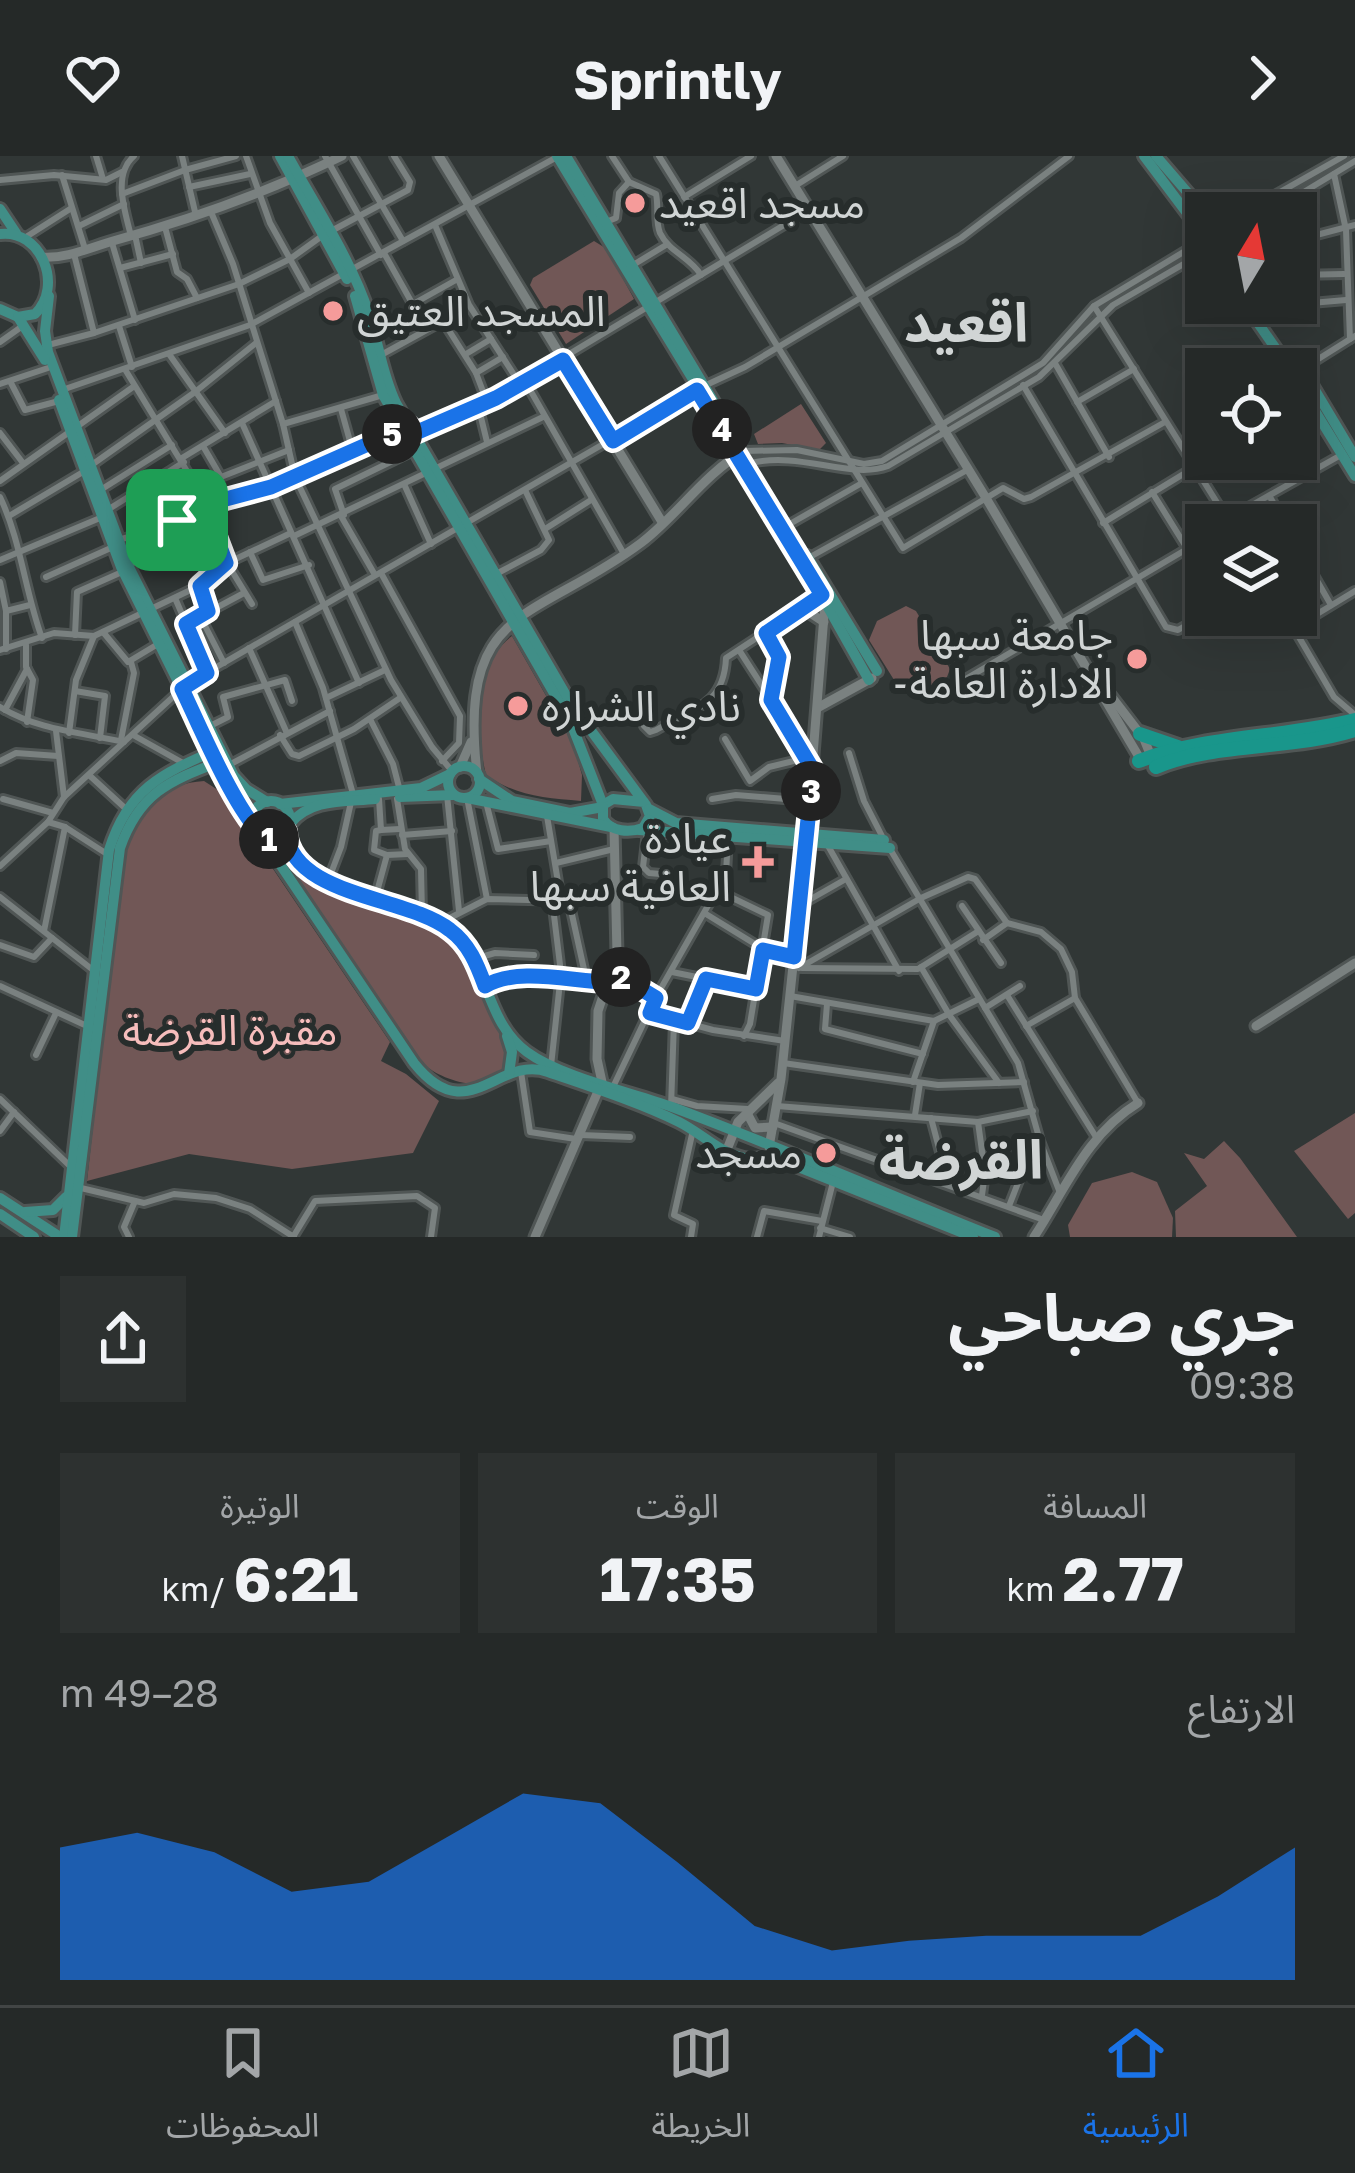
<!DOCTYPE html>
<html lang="ar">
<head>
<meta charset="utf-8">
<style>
  :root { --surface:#252928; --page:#2d3130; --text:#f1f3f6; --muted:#a3a6a8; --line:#424545; --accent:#1a73e8 }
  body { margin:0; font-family:"Golos Text","Noto Sans Arabic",sans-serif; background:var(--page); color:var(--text); direction:rtl; height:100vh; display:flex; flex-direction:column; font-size:45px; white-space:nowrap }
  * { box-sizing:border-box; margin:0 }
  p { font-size:39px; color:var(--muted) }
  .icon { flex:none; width:66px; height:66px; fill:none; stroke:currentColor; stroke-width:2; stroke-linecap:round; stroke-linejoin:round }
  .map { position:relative; height:1081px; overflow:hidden; direction:ltr }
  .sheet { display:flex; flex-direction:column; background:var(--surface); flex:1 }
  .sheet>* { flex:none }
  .needle { width:78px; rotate:10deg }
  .fabs { position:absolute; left:1185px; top:36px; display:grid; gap:24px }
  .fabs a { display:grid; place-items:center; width:132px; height:132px; border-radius:0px; background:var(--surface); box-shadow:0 12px 48px #0002,0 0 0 3px var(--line); font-size:60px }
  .pin { position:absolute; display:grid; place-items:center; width:102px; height:102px; color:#fff; margin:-51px; border-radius:24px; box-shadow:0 6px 18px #0006 }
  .km { position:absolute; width:60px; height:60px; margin:-30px; border-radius:50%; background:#222; color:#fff; font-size:33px; line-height:60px; text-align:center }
  .round { display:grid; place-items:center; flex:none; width:126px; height:126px; border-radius:0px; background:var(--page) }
  .headline { display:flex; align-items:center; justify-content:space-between; height:204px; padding:0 60px }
  h1 { font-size:66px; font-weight:700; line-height:90px }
  .figures { display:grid; grid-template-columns:repeat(3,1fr); gap:18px; height:204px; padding:12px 60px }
  .figures div { display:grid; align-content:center; border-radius:0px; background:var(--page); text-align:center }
  .figures b { font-size:60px; font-weight:700 }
  .figures small { font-size:33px; font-weight:400 }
  .figures p { font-size:33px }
  .chart { height:336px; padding:24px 60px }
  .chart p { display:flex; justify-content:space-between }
  .chart svg { width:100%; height:216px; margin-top:12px; fill:var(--accent); opacity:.7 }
  header { display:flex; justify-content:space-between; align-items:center; height:156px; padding:0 60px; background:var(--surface); font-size:54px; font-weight:700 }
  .dock { display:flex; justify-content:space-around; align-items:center; height:168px; border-top:3px solid var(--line); background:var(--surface); font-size:33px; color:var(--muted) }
  .dock a { display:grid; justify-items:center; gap:6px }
  .dock .current { color:var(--accent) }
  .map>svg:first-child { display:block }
  .green { fill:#715756 }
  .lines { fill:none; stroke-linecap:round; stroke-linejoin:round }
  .street-casing { stroke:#505655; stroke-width:12 }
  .secondary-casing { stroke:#505655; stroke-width:15 }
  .primary-casing { stroke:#505655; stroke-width:16 }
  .highway-casing { stroke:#505655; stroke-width:20 }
  .street { stroke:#7a8180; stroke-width:6 }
  .secondary { stroke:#7a8180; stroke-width:9 }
  .primary { stroke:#408e87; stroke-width:10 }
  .highway { stroke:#19968b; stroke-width:14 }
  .route-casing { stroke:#fff; stroke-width:24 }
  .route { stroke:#1a73e8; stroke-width:15 }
  .poi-dot { fill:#f59b9a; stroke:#272d2c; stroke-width:4.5 }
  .labels { text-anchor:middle; stroke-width:12; stroke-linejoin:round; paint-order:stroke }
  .poi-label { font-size:42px; fill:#d1d5d5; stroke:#272d2c; text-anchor:start }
  .park-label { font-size:42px; fill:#f6bdbc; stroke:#272d2c }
  .district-label { font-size:54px; font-weight:bold; fill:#d1d5d5; stroke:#272d2c }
</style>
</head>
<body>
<header><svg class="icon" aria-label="forward" viewBox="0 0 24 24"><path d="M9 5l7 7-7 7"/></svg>Sprintly<svg class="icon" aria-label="heart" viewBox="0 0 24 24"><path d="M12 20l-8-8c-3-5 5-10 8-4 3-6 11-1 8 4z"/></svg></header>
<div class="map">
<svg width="1355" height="1081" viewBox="0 0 1355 1081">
  <rect width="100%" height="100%" fill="#313736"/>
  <g class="green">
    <polygon points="594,85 607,93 634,143 566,188 530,129 533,122"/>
    <polygon points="801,248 826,287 819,294 782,287 758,288 754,278"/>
    <polygon points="906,450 916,455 950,513 947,521 914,539 901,535 869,484 877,465"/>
    <path d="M512 480 573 587 582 619 581 645C545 642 516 640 486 619 476 577 473 509 512 480Z"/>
    <path d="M204 625 221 636 390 886 381 905 406 918 439 945 413 997 292 1013 189 998 87 1025 124 688C138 652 165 627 204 625Z"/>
    <path d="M293 715 351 741 447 773 471 800 507 896C505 945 444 928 421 906Z"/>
    <polygon points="1355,957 1355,1057 1348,1063 1294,995"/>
    <polygon points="1224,985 1240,1002 1297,1081 1176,1081 1175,1055 1207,1030 1184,997 1204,1003"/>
    <polygon points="1132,1016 1157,1026 1173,1062 1172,1081 1070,1081 1068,1069 1092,1027"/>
  </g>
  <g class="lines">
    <defs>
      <g id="street">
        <polyline points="96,0 103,23"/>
        <polyline points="182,0 196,60"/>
        <polyline points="246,0 270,67 309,137"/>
        <polyline points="325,0 381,99"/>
        <polyline points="353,0 403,85"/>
        <path d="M612 0 629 26 656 38C659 51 655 65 660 77 669 96 690 101 701 119"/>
        <polyline points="659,0 903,392 1003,332 1024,343 1031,341 1165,266"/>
        <polyline points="1334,18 1346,74 1350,183"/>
        <polyline points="62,19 85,93"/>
        <polyline points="0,24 54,19 106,24 122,16"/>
        <polyline points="795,30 843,0"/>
        <polyline points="189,31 250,18"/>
        <polyline points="122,38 185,14 236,0"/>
        <polyline points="684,41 751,0"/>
        <polyline points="211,56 233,108 283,268 295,321 391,524 432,591 452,615"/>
        <polyline points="1243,57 1344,0"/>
        <polyline points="1269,57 1355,5"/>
        <polyline points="606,66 616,62 619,37 629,26"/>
        <polyline points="435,69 469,149 520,228"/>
        <polyline points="79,70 124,48"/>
        <polyline points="165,71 177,116 187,123 197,142"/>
        <polyline points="333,74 408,34 410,26 394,0"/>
        <polyline points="135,79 141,107"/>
        <path d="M131 80C125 55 112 19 134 0"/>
        <polyline points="26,81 70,53"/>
        <polyline points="112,87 135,164"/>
        <polyline points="384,97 426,172"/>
        <polyline points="633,109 666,89"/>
        <polyline points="120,112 173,98"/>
        <polyline points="1296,119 1344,118"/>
        <polyline points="1303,119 1305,82 1355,69"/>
        <polyline points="413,148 456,124"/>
        <polyline points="1094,150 1231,369"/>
        <polyline points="1251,157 1264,151 1346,144"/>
        <polyline points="119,170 132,211"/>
        <polyline points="94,177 239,128 290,103 322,80"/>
        <polyline points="0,186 24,169"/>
        <polyline points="48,189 94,177 74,98"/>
        <polyline points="169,198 225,277"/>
        <polyline points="466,198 491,183"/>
        <polyline points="381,199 443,165 476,217 487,246"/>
        <polyline points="1056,209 1109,301"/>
        <polyline points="126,215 207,348 227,407 252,448"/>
        <polyline points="476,217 503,201"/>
        <polyline points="1296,217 1355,180"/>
        <polyline points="525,225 624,398"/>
        <polyline points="11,227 25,254 59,245"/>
        <polyline points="0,228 48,212"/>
        <polyline points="1023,229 1166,471 1178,474 1206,458"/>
        <polyline points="62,234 250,169 557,1"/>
        <polyline points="1077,246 1134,213"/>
        <polyline points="478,249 487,286"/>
        <polyline points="341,253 353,296"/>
        <polyline points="242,267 359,527"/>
        <polyline points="283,268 383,239"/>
        <polyline points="0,277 23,307"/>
        <polyline points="416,277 496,242 809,54"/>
        <polyline points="744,295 797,294 864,308 882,305 1043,207 1094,150 1205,83"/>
        <polyline points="182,302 276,245"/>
        <path d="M751 307C801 295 851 324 888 310L1039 221 1113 149 1206 95"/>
        <polyline points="93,308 195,236 256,187"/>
        <polyline points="221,321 289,294"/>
        <polyline points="0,325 133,231"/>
        <polyline points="404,328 431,388"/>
        <polyline points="102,333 172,289"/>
        <polyline points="199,334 221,321 203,290"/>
        <polyline points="1152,336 1206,423"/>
        <path d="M0 341C21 385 25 436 42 482"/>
        <polyline points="1270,341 1286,369"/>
        <polyline points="109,353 184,306"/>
        <polyline points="1245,353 1341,299"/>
        <polyline points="344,359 335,333 413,295"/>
        <polyline points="9,360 83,316"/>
        <polyline points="341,360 375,419"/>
        <polyline points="177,364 190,389 216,378"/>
        <polyline points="1103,367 1195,311"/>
        <polyline points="788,369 862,327"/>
        <polyline points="545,373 591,344"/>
        <polyline points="143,377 151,400"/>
        <polyline points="294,380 543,261"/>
        <polyline points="118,384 154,374 207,348 271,331 405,272"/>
        <polyline points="1296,388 1331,449"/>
        <polyline points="250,396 263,424 309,409"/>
        <polyline points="810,401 969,313"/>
        <polyline points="0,404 100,362"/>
        <polyline points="128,409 161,396"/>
        <polyline points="381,417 460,560 459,587 442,605"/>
        <polyline points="496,418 541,394 549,384 525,334"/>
        <polyline points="46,421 113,391"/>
        <polyline points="0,426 6,455 30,449"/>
        <polyline points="199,430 209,455"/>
        <polyline points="175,442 207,516"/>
        <polyline points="6,455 6,493"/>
        <polyline points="1286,459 1334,541 1355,559"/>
        <polyline points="200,460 224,507"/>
        <polyline points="295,466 323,532 353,638"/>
        <polyline points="186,468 244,437"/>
        <polyline points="1294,472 1355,435"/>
        <polyline points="103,476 128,506 158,488"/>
        <polyline points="766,477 779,501 771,544 810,609"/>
        <polyline points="75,479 77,436 122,416"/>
        <polyline points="26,489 26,511 33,524 27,566"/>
        <polyline points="249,492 286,575"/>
        <polyline points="0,494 54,477 94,480 199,430 227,407 291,377"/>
        <polyline points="739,494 770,542"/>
        <polyline points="952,531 1187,393"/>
        <polyline points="75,535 105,540 100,582"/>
        <polyline points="326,542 385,514"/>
        <path d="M0 551C40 575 80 576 124 586"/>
        <polyline points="5,554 27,513"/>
        <polyline points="370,563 393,608 400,635"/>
        <polyline points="210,570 228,561 223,541 285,524 292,545"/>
        <path d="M644 570 650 576 656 574C693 553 724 550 726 502L819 441"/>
        <polyline points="56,575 64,641"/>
        <polyline points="69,577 76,524 94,480"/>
        <polyline points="133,579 185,608"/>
        <polyline points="280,579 292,598 299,600 354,573 400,542"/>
        <polyline points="725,583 750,625 769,611 806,602"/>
        <polyline points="121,584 134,517 131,506"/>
        <polyline points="849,597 864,645 883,682"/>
        <polyline points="0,605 16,597 58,600"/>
        <polyline points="229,609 330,555"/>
        <polyline points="89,619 126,653"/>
        <polyline points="447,639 459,755"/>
        <polyline points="467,642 487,743"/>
        <polyline points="3,643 53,657"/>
        <polyline points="379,643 381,674 400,673"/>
        <polyline points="397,643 405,693 421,713 422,758"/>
        <polyline points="712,643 736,639 810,645"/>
        <polyline points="486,646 498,693 551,685"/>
        <polyline points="547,660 561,744"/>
        <polyline points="48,666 65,671 107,698"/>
        <polyline points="381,674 376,675 374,694 387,699"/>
        <polyline points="647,676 643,711 649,717 672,719"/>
        <polyline points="402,679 452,675"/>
        <polyline points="827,688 899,815"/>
        <polyline points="890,693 1018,907 1040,985 1060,1037"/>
        <polyline points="556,707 614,693"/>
        <polyline points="0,710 48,666 64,641 187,528 704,230 745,211 961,82 1069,0"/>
        <polyline points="328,725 341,691 351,646"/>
        <polyline points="718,735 768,759 750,868 744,880"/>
        <polyline points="0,741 93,814"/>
        <polyline points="375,743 387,699 408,698"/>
        <polyline points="569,745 585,818 590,825 609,826"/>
        <polyline points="802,748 846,723"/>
        <polyline points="962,750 1001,807"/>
        <polyline points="706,758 763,793 794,801"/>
        <polyline points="440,767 487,743 569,745 615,739"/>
        <polyline points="44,775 65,671"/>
        <polyline points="983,784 1007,767"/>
        <polyline points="0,789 34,801 52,782"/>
        <polyline points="474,803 495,797 534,799"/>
        <polyline points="921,811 950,860 999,927"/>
        <polyline points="799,812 921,742 968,721 975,723 1007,767 1041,776 1061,793 1072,816 1075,842 1026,870"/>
        <polyline points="802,812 918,813 977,776"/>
        <polyline points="613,816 656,841"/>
        <polyline points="672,816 756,833"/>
        <polyline points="0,830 87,870"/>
        <polyline points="485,830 518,821 587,822"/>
        <polyline points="1007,839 1096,981"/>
        <polyline points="790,840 934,865 979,843"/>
        <polyline points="1075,842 1138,947"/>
        <polyline points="827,848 825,873 923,898"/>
        <polyline points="985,852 1020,830"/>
        <polyline points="650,857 713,874 785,885"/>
        <polyline points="688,867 706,823"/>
        <polyline points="36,899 56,857"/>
        <polyline points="783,907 938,929 1024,926"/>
        <polyline points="551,910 561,817 552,743"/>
        <polyline points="521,916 530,976 576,983"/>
        <polyline points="913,926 934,865"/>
        <polyline points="613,931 656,841 726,718 728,681"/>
        <polyline points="0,943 71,1011"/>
        <polyline points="672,943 697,950 748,953"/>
        <polyline points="777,950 978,966 1033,955"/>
        <polyline points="671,951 674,865"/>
        <polyline points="915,959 920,927"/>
        <polyline points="931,962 940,996"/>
        <polyline points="978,966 985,1017 982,1039"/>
        <polyline points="774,967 1044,1064"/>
        <polyline points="0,975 14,956"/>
        <polyline points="581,979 630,981"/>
        <polyline points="1002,991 1034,986"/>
        <polyline points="81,1032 144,1047 174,1038 216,1042 250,1053 294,1081"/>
        <polyline points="1009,1050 1034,986"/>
        <polyline points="820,1072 850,1081"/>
        <polyline points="129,1081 124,1071 135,1045"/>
        <polyline points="293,1081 315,1045 417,1040 435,1052 431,1081"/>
        <polyline points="691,1081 693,1068 674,1059 693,974"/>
        <polyline points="757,1081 764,1055 822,1065"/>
        <polyline points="819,1081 833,1026"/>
      </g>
      <g id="secondary">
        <polyline points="439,0 662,366"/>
        <polyline points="776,0 986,342 1142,606"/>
        <path d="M41 101C66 103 89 92 113 85 193 63 268 36 342 0"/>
        <polyline points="804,453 824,466"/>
        <polyline points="1094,518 1144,583 1152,603"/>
        <polyline points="819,551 872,522"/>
        <polyline points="460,611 471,586"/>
        <path d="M477 617C458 447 533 467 641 387 678 359 703 319 744 295"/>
        <polyline points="1256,870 1355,807"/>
        <polyline points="747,957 755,972 773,971"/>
        <polyline points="769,991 781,923 806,687 825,447"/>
        <polyline points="726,996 738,966 778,927"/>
        <polyline points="535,1081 602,926 597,903 598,855 617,798 614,672"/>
        <path d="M1034 1081C1066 1032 1086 979 1138 947"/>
      </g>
      <g id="primary">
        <polyline points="280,0 347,123"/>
        <path d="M288 0C316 51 351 103 369 158 379 188 382 218 396 247L570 546 646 649 650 660 643 672C629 677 612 676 603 663V649L613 643 644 646"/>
        <polyline points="557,0 781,368 869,524"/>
        <polyline points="566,0 729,271"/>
        <polyline points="1144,0 1205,81"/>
        <polyline points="1156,0 1206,58"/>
        <polyline points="0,53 16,77"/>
        <path d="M0 78C41 73 64 130 35 158L18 161 0 153"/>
        <polyline points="49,140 45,175 48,196 128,409 234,620 246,633 267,646"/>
        <polyline points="355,140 383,239 571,567 603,649"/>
        <polyline points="1244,147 1290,213"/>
        <polyline points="18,161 45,204"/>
        <polyline points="1288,208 1303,214 1355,301"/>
        <polyline points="1296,224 1355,320"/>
        <polyline points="59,244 121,411 196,562"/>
        <polyline points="807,400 877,515"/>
        <polyline points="205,579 253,668"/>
        <circle cx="464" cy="626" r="16"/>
        <polyline points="479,623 512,645 570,657 603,651"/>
        <polyline points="400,641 453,639"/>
        <polyline points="467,642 611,671"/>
        <circle cx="271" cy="664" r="19"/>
        <polyline points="280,648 421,632 450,618"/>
        <polyline points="649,653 676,667 884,684"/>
        <path d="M290 668C310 642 346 646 375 643"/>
        <polyline points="639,674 890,692"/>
        <path d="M286 676C291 738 400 742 443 769 490 799 482 864 527 896 561 921 630 936 672 951 780 991 887 1038 995 1081"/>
        <path d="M261 680 414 907C468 975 498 898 548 916 591 931 638 946 679 966 701 977 720 997 744 1002 754 1005 762 1001 771 1000L973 1081"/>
        <polyline points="507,880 512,896 509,918"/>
        <polyline points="0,1042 60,1081"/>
        <polyline points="25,1056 53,1054 66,1041"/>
        <polyline points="0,1058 34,1081"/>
        <path d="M64 1081 109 694C128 633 161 618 216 594"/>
        <path d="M72 1081 120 692C139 638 168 625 219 606"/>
      </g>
      <g id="highway">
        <polyline points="1140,578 1178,591"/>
        <path d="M1139 605C1208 579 1284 582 1355 564"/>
        <path d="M1156 611C1215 586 1292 594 1355 574"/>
      </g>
    </defs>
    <use href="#street" class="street-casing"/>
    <use href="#secondary" class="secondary-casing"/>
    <use href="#primary" class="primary-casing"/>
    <use href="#highway" class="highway-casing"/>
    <use href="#street" class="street"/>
    <use href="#secondary" class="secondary"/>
    <use href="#primary" class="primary"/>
    <use href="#highway" class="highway"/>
  </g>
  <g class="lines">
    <defs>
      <path id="route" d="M563 204 613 285 697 234 822 439 766 477 779 501 771 544 813 614 794 801 763 794 756 833 706 823 688 867 650 857 656 842 613 816 609 826C573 826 519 810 485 830 477 808 469 788 450 774 407 740 292 741 286 676L268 683C241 669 197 564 182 533L207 517 186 468 208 455 200 430 226 407 215 378 190 389 177 364 207 348 271 331 409 270 413 278 496 242Z"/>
    </defs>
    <use href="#route" class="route-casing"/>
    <use href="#route" class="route"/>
  </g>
  <g class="poi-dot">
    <circle cx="635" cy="47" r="12"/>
    <circle cx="333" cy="155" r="12"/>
    <circle cx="1137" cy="503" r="12"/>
    <circle cx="518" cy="550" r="12"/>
    <path d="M752 688h12v12h12v12h-12v12h-12v-12h-12v-12h12z"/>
    <circle cx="826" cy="997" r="12"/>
  </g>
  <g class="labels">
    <g class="poi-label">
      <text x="659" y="62">مسجد اقعيد</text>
      <text x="357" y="170">المسجد العتيق</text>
      <text x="1113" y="494" text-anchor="end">جامعة سبها<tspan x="1113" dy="48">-الادارة العامة</tspan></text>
      <text x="542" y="565">نادي الشراره</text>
      <text x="731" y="697" text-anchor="end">عيادة<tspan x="731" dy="48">العافية سبها</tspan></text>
      <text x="802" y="1012" text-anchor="end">مسجد</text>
    </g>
    <g class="park-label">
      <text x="230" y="889">مقبرة القرضة</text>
    </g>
    <g class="district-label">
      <text x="966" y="186">اقعيد</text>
      <text x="961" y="1023">القرضة</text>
    </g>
  </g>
</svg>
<div class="fabs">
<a><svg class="needle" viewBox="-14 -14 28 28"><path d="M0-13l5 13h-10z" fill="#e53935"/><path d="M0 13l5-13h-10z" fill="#a3a6a8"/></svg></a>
<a><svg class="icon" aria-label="locate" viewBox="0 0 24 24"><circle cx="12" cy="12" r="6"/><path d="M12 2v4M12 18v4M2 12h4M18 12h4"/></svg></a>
<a><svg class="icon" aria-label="layers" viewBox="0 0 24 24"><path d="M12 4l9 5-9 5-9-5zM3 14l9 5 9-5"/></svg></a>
</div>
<div class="pin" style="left:177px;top:364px;background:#1e9e55"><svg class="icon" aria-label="arrive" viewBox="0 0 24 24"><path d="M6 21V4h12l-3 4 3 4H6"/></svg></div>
<b class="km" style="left:269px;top:683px">1</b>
<b class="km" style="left:621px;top:821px">2</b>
<b class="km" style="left:811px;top:635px">3</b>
<b class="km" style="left:722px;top:273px">4</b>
<b class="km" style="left:392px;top:278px">5</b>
</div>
<section class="sheet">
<div class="headline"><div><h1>جري صباحي</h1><p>09:38</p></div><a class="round"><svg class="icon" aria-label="share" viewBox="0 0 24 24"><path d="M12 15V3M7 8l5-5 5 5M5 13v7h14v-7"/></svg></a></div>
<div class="figures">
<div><p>المسافة</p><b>2.77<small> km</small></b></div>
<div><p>الوقت</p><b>17:35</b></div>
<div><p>الوتيرة</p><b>6:21<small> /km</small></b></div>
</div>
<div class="chart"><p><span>الارتفاع</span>28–49 m</p>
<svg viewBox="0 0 160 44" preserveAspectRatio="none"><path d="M0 44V17L10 14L20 18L30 26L40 24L50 15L60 6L70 8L80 20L90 33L100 38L110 36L120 35L130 35L140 35L150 27L160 17V44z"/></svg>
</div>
</section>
<nav class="dock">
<a class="current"><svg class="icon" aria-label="home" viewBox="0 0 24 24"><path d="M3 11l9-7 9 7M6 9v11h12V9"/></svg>الرئيسية</a>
<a><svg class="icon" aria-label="map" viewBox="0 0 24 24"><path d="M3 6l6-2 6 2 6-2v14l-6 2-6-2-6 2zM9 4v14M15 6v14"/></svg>الخريطة</a>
<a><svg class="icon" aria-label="saved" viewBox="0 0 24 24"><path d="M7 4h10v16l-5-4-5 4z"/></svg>المحفوظات</a>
</nav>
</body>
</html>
